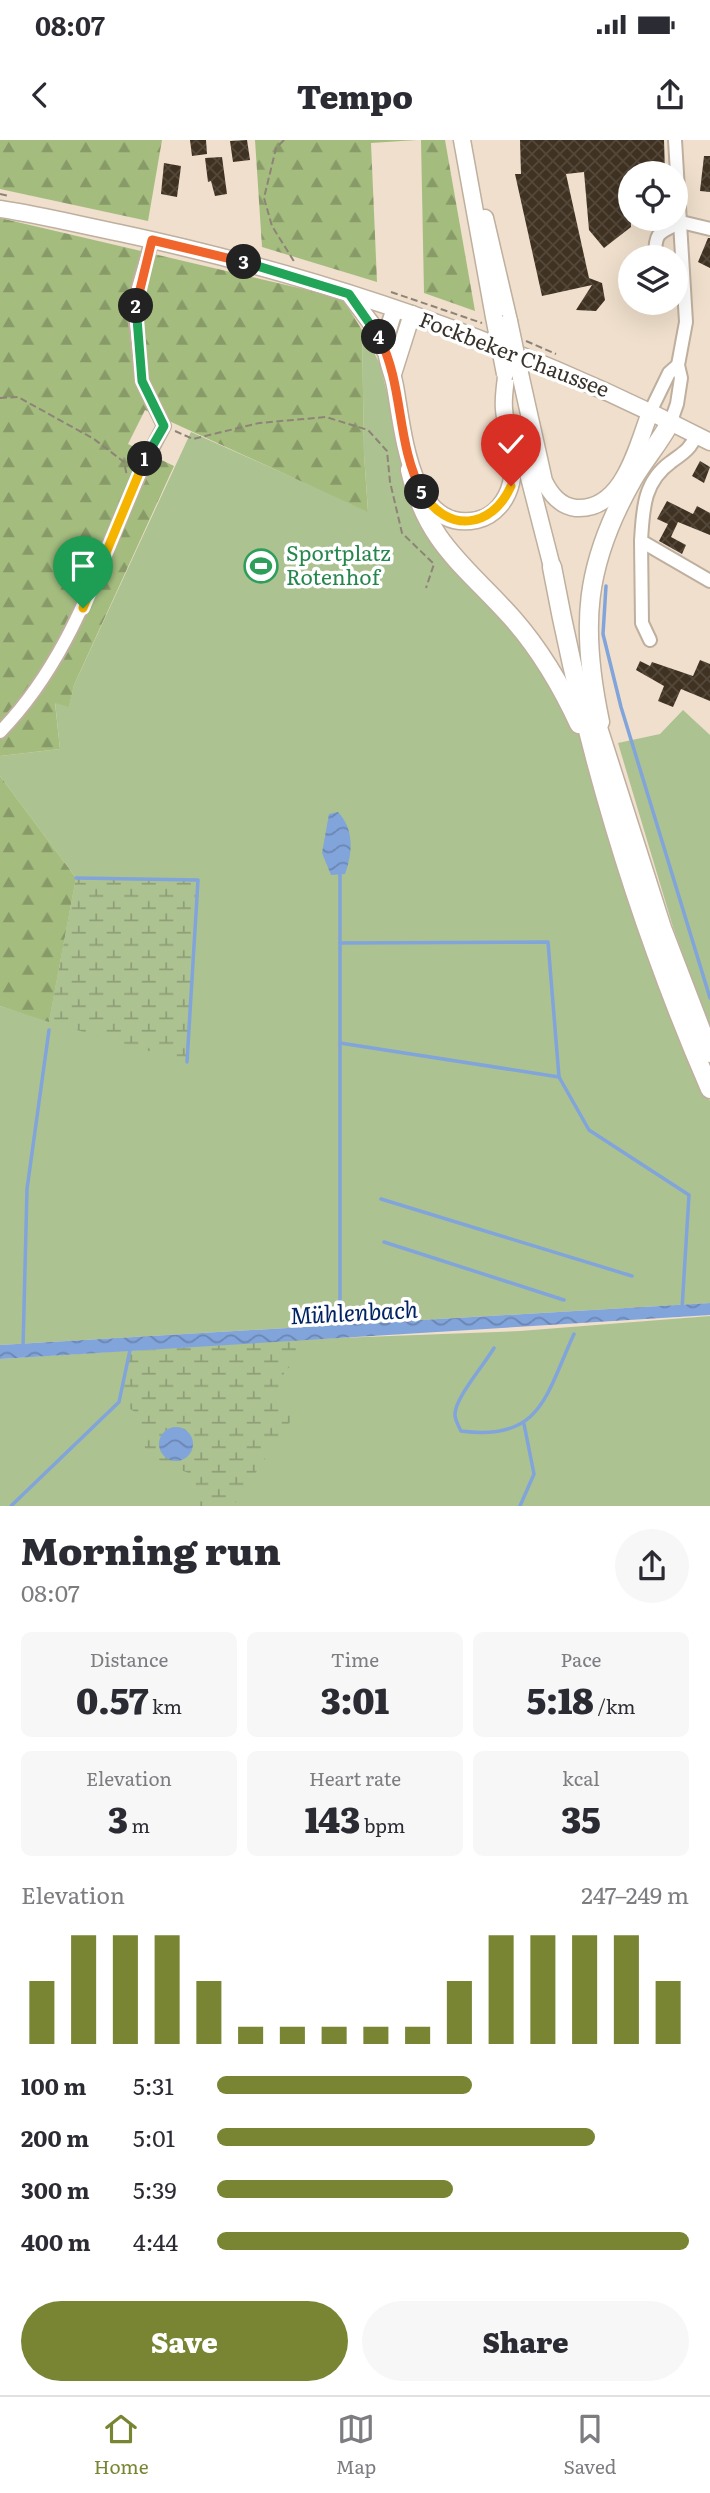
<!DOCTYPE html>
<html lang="en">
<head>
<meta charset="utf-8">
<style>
  :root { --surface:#fff; --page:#f7f7f7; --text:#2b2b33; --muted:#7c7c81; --line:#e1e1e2; --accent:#798532 }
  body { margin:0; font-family:Literata,serif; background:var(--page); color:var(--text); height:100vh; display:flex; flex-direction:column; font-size:26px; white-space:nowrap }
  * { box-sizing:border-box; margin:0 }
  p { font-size:23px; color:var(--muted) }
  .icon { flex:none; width:38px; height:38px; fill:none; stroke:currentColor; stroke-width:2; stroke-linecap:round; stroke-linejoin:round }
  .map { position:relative; height:1366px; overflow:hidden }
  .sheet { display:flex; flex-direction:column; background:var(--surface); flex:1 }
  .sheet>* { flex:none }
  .fabs { position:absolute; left:618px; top:21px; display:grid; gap:14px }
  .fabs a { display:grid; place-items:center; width:70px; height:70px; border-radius:50%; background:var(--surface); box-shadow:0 7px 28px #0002; font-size:35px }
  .pin { position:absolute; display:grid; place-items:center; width:60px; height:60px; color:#fff; margin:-72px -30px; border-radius:50% 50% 50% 0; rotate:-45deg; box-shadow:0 0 7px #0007 }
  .pin .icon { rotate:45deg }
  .km { position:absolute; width:35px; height:35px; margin:-18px; border-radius:50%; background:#222; color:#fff; font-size:19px; line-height:35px; text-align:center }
  .round { display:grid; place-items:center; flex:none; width:74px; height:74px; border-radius:37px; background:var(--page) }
  .headline { display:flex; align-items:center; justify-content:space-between; height:119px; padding:0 21px }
  h1 { font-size:38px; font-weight:800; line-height:52px }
  .metrics { display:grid; grid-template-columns:repeat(3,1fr); gap:10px; height:119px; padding:7px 21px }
  .metrics div { display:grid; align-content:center; border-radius:10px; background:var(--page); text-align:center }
  .metrics b { font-size:35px; font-weight:800 }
  .metrics small { font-size:19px; font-weight:400 }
  .metrics p { font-size:19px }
  .chart { height:196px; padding:14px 21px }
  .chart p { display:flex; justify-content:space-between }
  .chart svg { width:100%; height:126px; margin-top:7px; stroke:var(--accent); stroke-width:6 }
  .primary-button { display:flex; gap:14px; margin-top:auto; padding:14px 21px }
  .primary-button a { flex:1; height:80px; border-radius:42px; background:var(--accent); color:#fff; font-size:28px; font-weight:800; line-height:80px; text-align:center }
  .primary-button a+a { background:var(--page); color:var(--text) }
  ul { padding:0 21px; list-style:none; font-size:23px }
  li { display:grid; grid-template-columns:112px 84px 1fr; align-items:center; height:52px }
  li i { height:18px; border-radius:9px; background:var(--accent) }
  .status { display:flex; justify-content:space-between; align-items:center; height:49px; padding:0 35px; background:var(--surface); direction:ltr }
  .status svg { height:19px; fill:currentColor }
  header { display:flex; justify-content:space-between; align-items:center; height:91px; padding:0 21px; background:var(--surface); font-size:32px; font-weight:800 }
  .dock { display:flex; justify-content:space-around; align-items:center; height:98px; border-top:2px solid var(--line); background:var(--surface); font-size:19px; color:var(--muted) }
  .dock a { display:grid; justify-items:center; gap:4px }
  .dock .selected { color:var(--accent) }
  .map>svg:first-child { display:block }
  .green { fill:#adc291 }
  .forest { fill:url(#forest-firs) }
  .wetland { fill:url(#wetland-marsh) }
  .water { fill:url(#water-waves) }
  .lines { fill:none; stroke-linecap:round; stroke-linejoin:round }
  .stream { stroke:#81a4db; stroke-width:3.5 }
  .building { fill:url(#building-cross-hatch) }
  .minor-casing { stroke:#bfaf9e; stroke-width:16 }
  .major-casing { stroke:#bfaf9e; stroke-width:19 }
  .highway-casing { stroke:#bfaf9e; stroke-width:21 }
  .path { stroke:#8e8377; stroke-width:2; stroke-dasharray:7 3.5; stroke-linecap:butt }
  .minor { stroke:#fff; stroke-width:12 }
  .major { stroke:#fff; stroke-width:16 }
  .highway { stroke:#fff; stroke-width:18 }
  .major-bridge-casing { stroke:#bfaf9e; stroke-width:19; stroke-linecap:butt }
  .major-bridge { stroke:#fff; stroke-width:16 }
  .split-1-casing { stroke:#fff; stroke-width:14 }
  .split-2-casing { stroke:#fff; stroke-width:14 }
  .split-3-casing { stroke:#fff; stroke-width:14 }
  .split-4-casing { stroke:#fff; stroke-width:14 }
  .split-5-casing { stroke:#fff; stroke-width:14 }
  .split-6-casing { stroke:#fff; stroke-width:14 }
  .split-1 { stroke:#f5b400; stroke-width:9 }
  .split-2 { stroke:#22a559; stroke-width:9 }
  .split-3 { stroke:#f0652b; stroke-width:9 }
  .split-4 { stroke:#22a559; stroke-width:9 }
  .split-5 { stroke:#f0652b; stroke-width:9 }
  .split-6 { stroke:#f5b400; stroke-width:9 }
  .labels { text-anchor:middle; stroke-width:7; stroke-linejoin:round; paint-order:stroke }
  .street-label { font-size:21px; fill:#38322b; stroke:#fff }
  .leisure-label { font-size:21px; fill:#27864d; stroke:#fff; text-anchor:start }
  .water-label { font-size:23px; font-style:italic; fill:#002463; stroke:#fff }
</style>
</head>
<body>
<div class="status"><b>08:07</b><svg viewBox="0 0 49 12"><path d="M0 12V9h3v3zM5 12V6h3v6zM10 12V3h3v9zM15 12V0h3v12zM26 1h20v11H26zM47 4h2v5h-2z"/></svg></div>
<header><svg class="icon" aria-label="back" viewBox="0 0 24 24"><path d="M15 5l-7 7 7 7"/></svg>Tempo<svg class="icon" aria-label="share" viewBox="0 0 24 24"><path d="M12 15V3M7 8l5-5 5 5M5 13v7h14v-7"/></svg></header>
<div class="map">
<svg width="710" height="1366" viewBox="0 0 710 1366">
  <defs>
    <pattern id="forest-firs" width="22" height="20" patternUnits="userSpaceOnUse" patternTransform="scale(1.75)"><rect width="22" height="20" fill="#a4bd7f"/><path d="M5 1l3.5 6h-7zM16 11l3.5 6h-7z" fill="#879a68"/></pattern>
    <pattern id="wetland-marsh" width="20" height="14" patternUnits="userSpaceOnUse" patternTransform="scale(1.75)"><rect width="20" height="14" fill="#adc291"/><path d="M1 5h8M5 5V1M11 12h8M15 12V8" fill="none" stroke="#8e9e77"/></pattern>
    <pattern id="water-waves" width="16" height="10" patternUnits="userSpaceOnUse" patternTransform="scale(1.75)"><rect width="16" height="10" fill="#81a4db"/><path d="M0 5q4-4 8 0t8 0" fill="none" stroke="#6b86b2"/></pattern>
    <pattern id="building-cross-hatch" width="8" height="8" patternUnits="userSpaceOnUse" patternTransform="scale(1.75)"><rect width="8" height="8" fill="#3f3223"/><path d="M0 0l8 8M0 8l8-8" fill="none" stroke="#53483a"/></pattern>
  </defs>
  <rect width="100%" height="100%" fill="#efdfcc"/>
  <g class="green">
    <polygon points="362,190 380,224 411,353 519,492 557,549 586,609 693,922 710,961 710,1163 0,1205 0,866 49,881 76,738 0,636 0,616 60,609 55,562 69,566 74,545 191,292 368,371 364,314"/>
    <polygon points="683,570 710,595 710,889 673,787 618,603 660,594"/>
    <polygon points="710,1176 710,1366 0,1366 0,1219 311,1199 520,1191"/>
  </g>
  <g class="forest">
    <polygon points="0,0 162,0 148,81 0,49"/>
    <polygon points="255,0 417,0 371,3 377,142 262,107"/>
    <polygon points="421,0 445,0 475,171 424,153"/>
    <polygon points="0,78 342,158 362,190 364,314 368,372 145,270 128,304 174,326 74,545 69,567 55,563 60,609 0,616"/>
    <polygon points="0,636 76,738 49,882 0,866"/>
  </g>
  <g class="wetland">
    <polygon points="76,738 198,740 187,922 49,882"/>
    <polygon points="311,1199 283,1235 279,1260 298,1270 233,1366 198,1366 195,1336 147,1315 135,1272 119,1262 130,1211"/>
  </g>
  <g class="water">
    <path d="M338 672C354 689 353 712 345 734L331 735 322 713 329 674Z"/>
    <polygon points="710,1163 710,1175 0,1219 0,1205"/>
    <circle cx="176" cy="1304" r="17"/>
  </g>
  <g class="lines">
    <g class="stream">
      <polyline points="606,446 603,494 621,567 710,858"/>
      <polyline points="76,738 198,740 187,922"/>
      <polyline points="340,803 548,802 559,937 589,990 689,1055 682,1169"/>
      <polyline points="340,903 559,937"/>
      <polyline points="381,1059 632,1136"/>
      <polyline points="384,1102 564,1160"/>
      <polyline points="340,1188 340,734"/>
      <polyline points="23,1208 27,1049 49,890"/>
      <path d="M494 1208C484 1225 454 1259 455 1275 455 1280 459 1287 461 1291 542 1302 546 1254 574 1194"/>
      <polyline points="11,1366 119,1262 130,1210"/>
      <polyline points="520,1366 534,1334 524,1284"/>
    </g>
  </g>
  <g class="building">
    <polygon points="190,0 206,0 207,14 192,16"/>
    <polygon points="247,0 250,20 233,22 230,1"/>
    <polygon points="520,0 664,0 665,33 630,33 631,87 604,108 589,90 584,32 566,34 589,138 602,143 605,160 596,171 576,170 592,145 542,156 515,34 521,34"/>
    <polygon points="704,16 710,16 710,52 700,51"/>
    <polygon points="222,17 227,54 215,56 211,41 208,42 205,18"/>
    <polygon points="164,23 181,26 177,57 161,54"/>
    <polygon points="708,98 710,98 710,128 698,122"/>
    <polygon points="700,321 710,327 704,343 692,336"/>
    <polygon points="667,361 693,374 697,366 710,373 710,395 678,382 671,397 686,405 682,414 659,401 668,384 657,379"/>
    <polygon points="700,520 710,524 710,561 681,549 673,567 658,561 664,546 636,530 640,521 650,526 652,522 693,536"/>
  </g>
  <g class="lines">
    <defs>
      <g id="minor">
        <polyline points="681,82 710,89"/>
        <path d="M655 117C655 91 659 93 681 82"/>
        <polyline points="651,270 669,233 678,225"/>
        <polyline points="671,281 677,264 681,238 678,225 686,182 675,0"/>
        <path d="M696 295C690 310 683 313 671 322 643 342 643 370 641 401L710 441"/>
        <polyline points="641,401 642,483 650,500"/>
        <path d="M0 592C84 506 107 388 164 286L142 241 135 173 138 148 152 100"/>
      </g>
      <g id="major">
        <polyline points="462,0 494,177"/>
        <path d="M0 69C40 75 80 85 120 93 327 137 522 205 710 302"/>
        <polyline points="485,78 509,181"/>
        <polyline points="349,154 371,183 385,211"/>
        <path d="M395 169C390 182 385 196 386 210 387 222 393 234 395 246 403 289 410 394 477 380 495 376 507 360 511 343 518 317 506 294 504 269 503 258 505 247 506 237"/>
        <polyline points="393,234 412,174"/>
        <path d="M521 238 544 341C551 355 560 366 576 368 624 371 637 305 651 270"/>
        <polyline points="519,298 552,427"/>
      </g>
      <g id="highway">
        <path d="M410 330C427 404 466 426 513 479 541 511 561 545 579 584"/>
        <path d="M552 427C585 605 638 783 710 949"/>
        <polyline points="593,572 662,788 710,913"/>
        <path d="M600 582C580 487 584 425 633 339 645 319 660 302 671 281"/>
      </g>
    </defs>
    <use href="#minor" class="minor-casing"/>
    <use href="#major" class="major-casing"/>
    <use href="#highway" class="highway-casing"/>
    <g class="path">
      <polyline points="284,0 276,8 264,58 272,86 295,123"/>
      <polyline points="0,54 9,56"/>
      <polyline points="391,152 482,183"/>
      <polyline points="526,201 556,214"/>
      <polyline points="0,258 18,257 94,299 124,322 127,336"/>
      <polyline points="175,291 193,299 259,283 326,277 368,290 387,311 390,342 402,393 434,424 426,448"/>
    </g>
    <use href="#minor" class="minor"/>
    <use href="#major" class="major"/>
    <use href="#highway" class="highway"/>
    <defs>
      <g id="major-bridge">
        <polyline points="494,177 505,234"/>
        <polyline points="509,181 521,238"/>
      </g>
    </defs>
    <use href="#major-bridge" class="major-bridge-casing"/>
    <use href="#major-bridge" class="major-bridge"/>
  </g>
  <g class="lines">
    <defs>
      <polyline id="split-1" points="83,468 145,319"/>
      <polyline id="split-2" points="136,166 142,241 164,286 145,319"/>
      <polyline id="split-3" points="136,166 152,100 244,122"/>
      <polyline id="split-4" points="244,122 349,154 379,197"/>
      <path id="split-5" d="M379 197C404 245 396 304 422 352"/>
      <path id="split-6" d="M422 352C447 394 492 389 511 346"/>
    </defs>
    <use href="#split-1" class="split-1-casing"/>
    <use href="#split-2" class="split-2-casing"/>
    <use href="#split-3" class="split-3-casing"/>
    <use href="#split-4" class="split-4-casing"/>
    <use href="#split-5" class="split-5-casing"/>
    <use href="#split-6" class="split-6-casing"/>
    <use href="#split-1" class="split-1"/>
    <use href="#split-2" class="split-2"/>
    <use href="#split-3" class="split-3"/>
    <use href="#split-4" class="split-4"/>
    <use href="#split-5" class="split-5"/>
    <use href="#split-6" class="split-6"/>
  </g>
  <defs>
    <symbol id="stadium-ring" viewBox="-11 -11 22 22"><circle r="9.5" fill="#fff" stroke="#2e9e5b" stroke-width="1.5"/><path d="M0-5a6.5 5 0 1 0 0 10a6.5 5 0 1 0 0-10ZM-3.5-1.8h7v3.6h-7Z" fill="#2e9e5b"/></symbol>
  </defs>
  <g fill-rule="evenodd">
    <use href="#stadium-ring" x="242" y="407" width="38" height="38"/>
  </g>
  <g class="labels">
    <g class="street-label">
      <text transform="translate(514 215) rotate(21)" y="7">Fockbeker Chaussee</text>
    </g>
    <g class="leisure-label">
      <text x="286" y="421">Sportplatz<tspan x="286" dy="24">Rotenhof</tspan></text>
    </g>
    <g class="water-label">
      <text transform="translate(354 1173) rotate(-3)" y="8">Mühlenbach</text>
    </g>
  </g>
</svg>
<div class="fabs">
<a><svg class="icon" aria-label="locate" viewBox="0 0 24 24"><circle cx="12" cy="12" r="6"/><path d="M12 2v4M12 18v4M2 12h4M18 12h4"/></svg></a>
<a><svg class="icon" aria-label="layers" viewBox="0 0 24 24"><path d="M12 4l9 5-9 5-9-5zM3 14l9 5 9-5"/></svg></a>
</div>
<div class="pin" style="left:83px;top:468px;background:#1e9e55"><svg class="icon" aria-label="arrive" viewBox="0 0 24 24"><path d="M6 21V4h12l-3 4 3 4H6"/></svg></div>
<div class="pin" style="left:511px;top:346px;background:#d93025"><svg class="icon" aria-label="check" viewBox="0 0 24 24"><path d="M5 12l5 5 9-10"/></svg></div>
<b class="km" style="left:145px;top:319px">1</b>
<b class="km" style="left:136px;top:166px">2</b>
<b class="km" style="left:244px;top:122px">3</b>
<b class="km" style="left:379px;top:197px">4</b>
<b class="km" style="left:422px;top:352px">5</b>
</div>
<section class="sheet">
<div class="headline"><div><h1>Morning run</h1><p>08:07</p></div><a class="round"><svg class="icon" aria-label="share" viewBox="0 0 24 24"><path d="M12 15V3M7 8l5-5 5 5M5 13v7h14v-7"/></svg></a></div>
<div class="metrics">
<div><p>Distance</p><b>0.57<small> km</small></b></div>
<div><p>Time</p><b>3:01</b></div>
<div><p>Pace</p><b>5:18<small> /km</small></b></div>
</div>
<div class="metrics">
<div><p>Elevation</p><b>3<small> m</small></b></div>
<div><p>Heart rate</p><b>143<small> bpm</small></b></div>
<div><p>kcal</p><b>35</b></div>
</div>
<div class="chart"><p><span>Elevation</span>247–249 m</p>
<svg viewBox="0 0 160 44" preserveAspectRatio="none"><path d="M5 44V22M15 44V6M25 44V6M35 44V6M45 44V22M55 44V38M65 44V38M75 44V38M85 44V38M95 44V38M105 44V22M115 44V6M125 44V6M135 44V6M145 44V6M155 44V22"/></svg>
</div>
<ul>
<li><b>100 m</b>5:31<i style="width:54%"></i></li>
<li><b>200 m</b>5:01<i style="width:80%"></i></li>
<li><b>300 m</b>5:39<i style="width:50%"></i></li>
<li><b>400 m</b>4:44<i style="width:100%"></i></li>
</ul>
<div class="primary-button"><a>Save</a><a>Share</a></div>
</section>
<nav class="dock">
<a class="selected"><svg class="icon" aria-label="home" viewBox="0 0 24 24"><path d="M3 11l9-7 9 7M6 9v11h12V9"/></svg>Home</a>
<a><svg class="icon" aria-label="map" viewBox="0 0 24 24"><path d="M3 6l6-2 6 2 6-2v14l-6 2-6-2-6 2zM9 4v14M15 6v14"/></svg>Map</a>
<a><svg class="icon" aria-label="saved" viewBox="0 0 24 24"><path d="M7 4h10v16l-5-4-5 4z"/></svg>Saved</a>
</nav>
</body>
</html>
